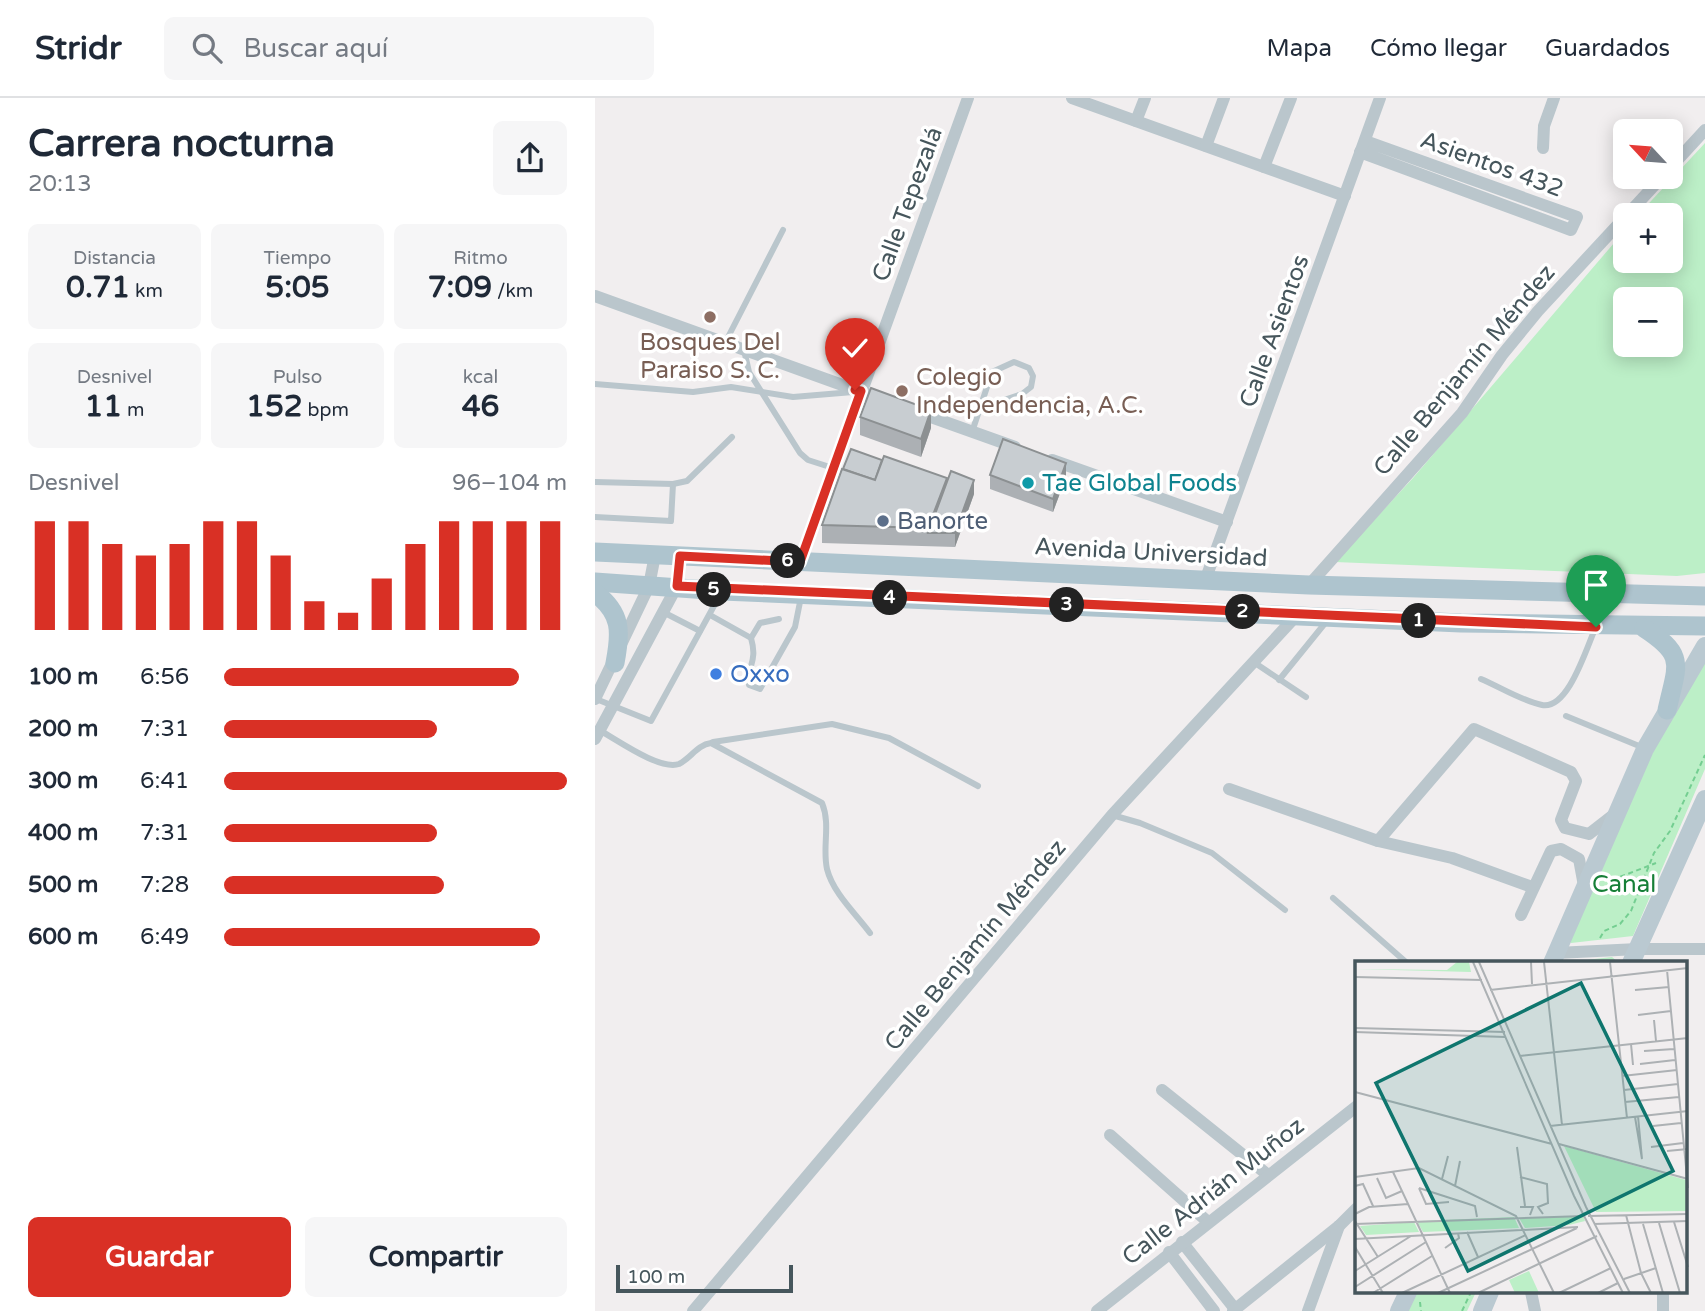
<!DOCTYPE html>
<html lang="es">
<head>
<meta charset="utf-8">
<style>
  :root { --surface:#fff; --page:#f6f6f7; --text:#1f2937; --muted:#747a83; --line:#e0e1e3; --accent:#d93025 }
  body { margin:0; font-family:"Varela Round",sans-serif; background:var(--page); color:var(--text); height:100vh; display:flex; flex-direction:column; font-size:26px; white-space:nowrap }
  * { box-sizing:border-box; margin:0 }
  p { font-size:23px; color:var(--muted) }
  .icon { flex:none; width:38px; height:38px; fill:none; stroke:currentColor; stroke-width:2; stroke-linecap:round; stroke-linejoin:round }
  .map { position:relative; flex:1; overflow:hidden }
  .panel { display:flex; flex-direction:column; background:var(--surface); width:595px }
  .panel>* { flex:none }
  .needle { width:46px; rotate:296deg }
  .fabs { position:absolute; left:1018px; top:21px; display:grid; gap:14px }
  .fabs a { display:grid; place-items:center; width:70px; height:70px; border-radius:10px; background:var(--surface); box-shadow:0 4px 18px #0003; font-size:35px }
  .scale { position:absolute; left:21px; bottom:18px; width:177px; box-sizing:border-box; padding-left:7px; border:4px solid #46565c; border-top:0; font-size:19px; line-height:24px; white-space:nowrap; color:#46565c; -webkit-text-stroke:5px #fff; paint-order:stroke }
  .pin { position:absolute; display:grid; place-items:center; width:60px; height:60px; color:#fff; margin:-72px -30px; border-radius:50% 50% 50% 0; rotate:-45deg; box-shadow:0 0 7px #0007 }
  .pin .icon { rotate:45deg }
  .km { position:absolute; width:35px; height:35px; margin:-18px; border-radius:50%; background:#222; color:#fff; font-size:19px; line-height:35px; text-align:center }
  .round { display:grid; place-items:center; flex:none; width:74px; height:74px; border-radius:10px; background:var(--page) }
  .head { display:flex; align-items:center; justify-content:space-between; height:119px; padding:0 28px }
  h1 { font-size:38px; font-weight:700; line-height:52px }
  .metrics { display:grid; grid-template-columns:repeat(3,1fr); gap:10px; height:119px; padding:7px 28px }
  .metrics div { display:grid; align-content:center; border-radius:10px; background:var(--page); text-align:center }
  .metrics b { font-size:30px; font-weight:700 }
  .metrics small { font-size:19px; font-weight:400 }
  .metrics p { font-size:19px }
  .chart { height:196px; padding:14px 28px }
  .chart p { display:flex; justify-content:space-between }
  .chart svg { width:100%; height:126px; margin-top:7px; stroke:var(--accent); stroke-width:6 }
  .button { display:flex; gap:14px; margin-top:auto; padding:14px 28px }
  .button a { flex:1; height:80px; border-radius:10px; background:var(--accent); color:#fff; font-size:28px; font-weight:700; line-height:80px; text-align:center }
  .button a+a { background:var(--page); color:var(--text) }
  ul { padding:0 28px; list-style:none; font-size:23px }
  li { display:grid; grid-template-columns:112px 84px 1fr; align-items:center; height:52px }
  li i { height:18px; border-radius:9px; background:var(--accent) }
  header { display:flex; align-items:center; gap:42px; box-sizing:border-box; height:98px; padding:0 35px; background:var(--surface); border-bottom:2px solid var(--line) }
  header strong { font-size:33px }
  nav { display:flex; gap:38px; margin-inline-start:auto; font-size:24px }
  .search { width:490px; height:63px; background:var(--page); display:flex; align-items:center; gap:18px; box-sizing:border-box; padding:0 24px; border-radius:10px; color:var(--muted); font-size:26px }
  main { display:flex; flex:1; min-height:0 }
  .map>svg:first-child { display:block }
  .green { fill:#bcefc7; fill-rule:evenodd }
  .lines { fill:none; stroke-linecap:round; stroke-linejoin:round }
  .path { stroke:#74ce91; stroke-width:2; stroke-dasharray:5 3.5; stroke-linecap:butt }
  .lane { stroke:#bac6cc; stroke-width:6 }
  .street { stroke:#bac6cc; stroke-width:12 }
  .secondary { stroke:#bac9d1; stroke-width:18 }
  .primary { stroke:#aec4ce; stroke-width:19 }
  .wall { fill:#acb0b4 }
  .shaded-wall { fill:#8c9092 }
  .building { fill:#c8cdd1; stroke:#8c9092; stroke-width:2 }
  .route-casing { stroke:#fff; stroke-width:14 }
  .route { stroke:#d93025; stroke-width:9 }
  .education-dot { fill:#8d6e63; stroke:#fff; stroke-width:2.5 }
  .culture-dot { fill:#0f9aa8; stroke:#fff; stroke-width:2.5 }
  .service-dot { fill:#5c6f8a; stroke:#fff; stroke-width:2.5 }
  .shop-dot { fill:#3f7fe0; stroke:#fff; stroke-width:2.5 }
  .labels { text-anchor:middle; stroke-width:7; stroke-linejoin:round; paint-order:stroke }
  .street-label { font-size:24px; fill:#46565c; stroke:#fff }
  .education-label { font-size:24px; fill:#785e54; stroke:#fff }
  .culture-label { font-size:24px; fill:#0d838f; stroke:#fff; text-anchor:start }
  .service-label { font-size:24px; fill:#4e5e75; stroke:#fff; text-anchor:start }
  .shop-label { font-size:24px; fill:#366cbe; stroke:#fff; text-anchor:start }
  .park-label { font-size:24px; fill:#167f37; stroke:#fff }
  .inset-road { fill:none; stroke:#adb1b4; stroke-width:2 }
  .view { fill:#0f766e; fill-opacity:0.15; stroke:#0f766e; stroke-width:3.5 }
  .inset-edge { fill:none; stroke:#46565c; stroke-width:3.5 }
</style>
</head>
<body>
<header>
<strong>Stridr</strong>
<div class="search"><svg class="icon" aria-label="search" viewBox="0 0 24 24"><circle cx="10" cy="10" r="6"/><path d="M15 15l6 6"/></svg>Buscar aquí</div>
<nav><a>Mapa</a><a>Cómo llegar</a><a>Guardados</a></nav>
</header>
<main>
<section class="panel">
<div class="head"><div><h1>Carrera nocturna</h1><p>20:13</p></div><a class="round"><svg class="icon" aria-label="share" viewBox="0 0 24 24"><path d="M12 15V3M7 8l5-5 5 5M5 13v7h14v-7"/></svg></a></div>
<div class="metrics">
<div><p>Distancia</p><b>0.71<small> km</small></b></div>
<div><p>Tiempo</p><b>5:05</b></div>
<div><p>Ritmo</p><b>7:09<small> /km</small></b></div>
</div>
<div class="metrics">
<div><p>Desnivel</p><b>11<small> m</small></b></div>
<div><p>Pulso</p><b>152<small> bpm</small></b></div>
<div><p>kcal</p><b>46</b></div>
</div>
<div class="chart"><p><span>Desnivel</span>96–104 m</p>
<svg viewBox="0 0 160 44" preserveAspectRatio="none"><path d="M5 44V6M15 44V6M25 44V14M35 44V18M45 44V14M55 44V6M65 44V6M75 44V18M85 44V34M95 44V38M105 44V26M115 44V14M125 44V6M135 44V6M145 44V6M155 44V6"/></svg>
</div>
<ul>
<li><b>100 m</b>6:56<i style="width:86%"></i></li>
<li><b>200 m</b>7:31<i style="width:62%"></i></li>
<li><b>300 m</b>6:41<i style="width:100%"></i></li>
<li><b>400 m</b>7:31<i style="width:62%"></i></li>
<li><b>500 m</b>7:28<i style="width:64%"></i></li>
<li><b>600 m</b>6:49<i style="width:92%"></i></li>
</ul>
<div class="button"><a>Guardar</a><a>Compartir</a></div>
</section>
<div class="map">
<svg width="1110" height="1213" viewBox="0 0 1110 1213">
  <rect width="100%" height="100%" fill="#f1eeef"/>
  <g class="green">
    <path d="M1110 45V475L1082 478 740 464 818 380 1031 131V163H1076V117H1043ZM1031 201H1076V247H1031Z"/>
    <polygon points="1110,549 1110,671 1038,838 976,845 972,839 1074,611"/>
    <polygon points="1017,859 1024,865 965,865"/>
    <polygon points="820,1194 881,1194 872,1213 811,1213"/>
  </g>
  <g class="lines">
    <g class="path">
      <polyline points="1009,781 1017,782 1061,765"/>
      <polyline points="1005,840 1009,833 1025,826 1036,813 1059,755 1075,733 1110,657"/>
      <polyline points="825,1204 826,1213"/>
      <polyline points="867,1213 876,1194"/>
    </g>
    <g class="lane">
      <polyline points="130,245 188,132"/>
      <polyline points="149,252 154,274 205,355 213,362 238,370"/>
      <polyline points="0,286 98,294 136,289 198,299 258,294"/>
      <polyline points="377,334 397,274 419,264 434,270 438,278 436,289 427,296 382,311"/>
      <polyline points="0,384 78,386 92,383 137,339"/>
      <polyline points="0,419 76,423 78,386"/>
      <polyline points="68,514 105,533"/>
      <path d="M115 517 156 540C163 564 152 567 154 587L165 591 200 529 206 499"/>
      <polyline points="156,540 165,525 184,521"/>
      <polyline points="660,565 711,599"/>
      <path d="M886 581C905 589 927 603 947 607 973 612 991 551 1000 531"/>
      <polyline points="684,582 731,524"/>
      <polyline points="1,601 56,623 126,495"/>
      <polyline points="971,618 1049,650"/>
      <path d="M4 632C21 641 65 673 84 666 96 660 102 647 116 645L227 705C236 727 227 749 232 771 238 795 261 816 275 835"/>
      <polyline points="118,644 237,626 294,640 383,688"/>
      <polyline points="517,717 545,725 617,755 690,812"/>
      <polyline points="738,800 812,865"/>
    </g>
    <g class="street">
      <polyline points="477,0 750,98"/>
      <polyline points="541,23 550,0"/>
      <polyline points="611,48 629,0"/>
      <polyline points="948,50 949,28 959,0"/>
      <polyline points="765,54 976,132 982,119 770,43"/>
      <polyline points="669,69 696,0"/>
      <polyline points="1076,69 1110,32"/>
      <polyline points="1032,117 1067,79"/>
      <polyline points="0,198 289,302"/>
      <polyline points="322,314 420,349"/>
      <polyline points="457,362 632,424"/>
      <polyline points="205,464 373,0"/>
      <polyline points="611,480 785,0"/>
      <polyline points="714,487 867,315 907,257 943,213 1031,118"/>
      <polyline points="0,601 54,488 60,457"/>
      <polyline points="0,641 82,488 84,458"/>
      <polyline points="634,691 783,743 857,760 937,789"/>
      <polyline points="783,743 879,631 976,674 981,683 966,722 970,730 994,736 1021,715"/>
      <polyline points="926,817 956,753 966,751 984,761 989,788"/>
      <polyline points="958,858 961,855 1043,851 1110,851"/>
      <polyline points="567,992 673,1077"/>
      <polyline points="515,1037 613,1124"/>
      <polyline points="587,1144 640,1211"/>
      <polyline points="574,1154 619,1213"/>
      <polyline points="936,1194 940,1213"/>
      <polyline points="98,1213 517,717 702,517"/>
      <polyline points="502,1213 762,1008"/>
      <polyline points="638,1213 744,1128 762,1110"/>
      <polyline points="713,1213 744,1128"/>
      <polyline points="1068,1213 1068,1194"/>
    </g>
    <g class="secondary">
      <polyline points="957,865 1050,651 1110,548"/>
      <polyline points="1036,865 1110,701"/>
      <polyline points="804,1213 813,1194"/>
      <polyline points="887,1213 895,1194"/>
    </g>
    <g class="primary">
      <polyline points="0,454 714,487 1110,498"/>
      <polyline points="0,484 127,493 866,525 1110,528"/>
      <path d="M0 495C27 515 26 534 20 565"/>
      <path d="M1049 530C1092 558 1082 566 1072 612"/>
    </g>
  </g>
  <g class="wall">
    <polygon points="265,319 336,330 326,359 265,337"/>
    <polygon points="395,377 471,379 458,414 395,391"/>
    <polygon points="352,385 379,396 360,449 227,445 227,427"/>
  </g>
  <g class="shaded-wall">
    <polygon points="336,312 336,330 326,359 326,341"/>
    <polygon points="471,365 471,379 458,414 458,401"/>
    <polygon points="352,380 352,399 333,435 333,430"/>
    <polygon points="379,382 379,396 360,449 360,435"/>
  </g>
  <g class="building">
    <polygon points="276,290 336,312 326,341 265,319"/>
    <polygon points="408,341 471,365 458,401 395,377"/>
    <polygon points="256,351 287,362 280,382 248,371"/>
    <polygon points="289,358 352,380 333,430 227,427 247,371 280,382"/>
    <polygon points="356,373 379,382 360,435 333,435"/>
  </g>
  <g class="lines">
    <defs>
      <polyline id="route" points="260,292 266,293 205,464 85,458 82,488 1001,529"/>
    </defs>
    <use href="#route" class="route-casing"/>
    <use href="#route" class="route"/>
  </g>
  <g class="education-dot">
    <circle cx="115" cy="219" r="7"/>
    <circle cx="307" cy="293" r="7"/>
  </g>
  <circle class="culture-dot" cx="433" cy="385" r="7"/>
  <circle class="service-dot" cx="288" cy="423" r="7"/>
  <circle class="shop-dot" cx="121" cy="576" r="7"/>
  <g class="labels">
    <g class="street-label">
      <text transform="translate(897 66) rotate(20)" y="8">Asientos 432</text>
      <text transform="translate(312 106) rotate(-70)" y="8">Calle Tepezalá</text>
      <text transform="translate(679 233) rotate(-70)" y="8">Calle Asientos</text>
      <text transform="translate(869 272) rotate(-50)" y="8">Calle Benjamín Méndez</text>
      <text transform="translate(556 454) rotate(3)" y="8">Avenida Universidad</text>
      <text transform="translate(380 847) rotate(-50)" y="8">Calle Benjamín Méndez</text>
      <text transform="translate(618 1093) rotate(-38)" y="8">Calle Adrián Muñoz</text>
    </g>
    <g class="education-label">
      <text x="115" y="252">Bosques Del<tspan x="115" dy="28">Paraiso S. C.</tspan></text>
      <text x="321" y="287" text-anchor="start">Colegio<tspan x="321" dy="28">Independencia, A.C.</tspan></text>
    </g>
    <g class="culture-label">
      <text x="447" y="393">Tae Global Foods</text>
    </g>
    <g class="service-label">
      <text x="302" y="431">Banorte</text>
    </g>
    <g class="shop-label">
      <text x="135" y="584">Oxxo</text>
    </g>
    <g class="park-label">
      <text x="1029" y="794">Canal</text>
    </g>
  </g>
  <g transform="translate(760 863)">
    <rect width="332" height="332" fill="#f1eeef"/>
    <path d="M102 1H114L116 11 0 8 92 9ZM209 185 331 219 332 250 241 251ZM228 255 230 260 214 264 170 267 164 257ZM159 256 164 267 68 271 62 260ZM59 261 64 271 11 274 5 265ZM174 310 184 332H160L154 319Z" fill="#bcefc7"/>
    <path class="inset-road" d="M118 1 219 235 268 332M124 1 231 246 275 332M176 1 177 23M189 1 207 164M255 1 272 157M312 9 333 227M0 16 127 19M135 29 333 7M280 29 314 26M283 54 316 50M299 59 301 80M0 67 150 71M0 71 150 76M276 83 278 104M289 90 319 88M165 95 333 77M285 103 320 99M267 115 322 109M269 129 323 123M0 131 197 183M270 141 324 136M280 156 287 198 283 155M195 165 333 150M298 165 326 162M204 183 333 218M162 186 170 245M296 186 328 182M312 190 333 188M38 211 95 332M0 216 64 207 161 255 199 332M165 216 192 223 193 242 183 246 188 253M22 217 31 237 47 230M87 218 93 195M0 225 8 223 18 245M100 225 105 200M64 227 120 245 122 256M64 227 71 243 94 241M165 246H178L175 254M0 253 14 246 53 243M271 254 286 312 296 332M233 255 333 253M0 260 23 296M319 261 333 306M304 262 325 332M0 263 229 255M239 263 333 260M288 263 308 332M112 271 123 296M0 278 223 266M0 286 28 332M90 287 104 277 103 272M0 310 56 275M269 318 301 307M0 326 71 281M18 332 77 295M47 332 171 274M83 332 222 267M123 332 242 275M204 332 256 307M243 332 263 322"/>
    <path class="view" d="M226 22 318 210 113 310 21 122Z"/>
    <rect width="332" height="332" class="inset-edge"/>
  </g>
</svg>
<div class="fabs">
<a><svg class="needle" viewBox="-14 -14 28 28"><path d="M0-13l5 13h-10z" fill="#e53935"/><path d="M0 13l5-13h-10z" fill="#747a83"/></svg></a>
<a>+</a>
<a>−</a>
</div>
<div class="scale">100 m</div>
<div class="pin" style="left:1001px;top:529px;background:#1e9e55"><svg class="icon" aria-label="arrive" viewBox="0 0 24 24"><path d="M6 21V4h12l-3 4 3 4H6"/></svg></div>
<div class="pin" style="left:260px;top:292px;background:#d93025"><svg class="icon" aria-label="check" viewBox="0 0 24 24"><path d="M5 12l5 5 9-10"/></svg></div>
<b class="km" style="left:824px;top:523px">1</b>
<b class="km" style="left:648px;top:514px">2</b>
<b class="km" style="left:472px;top:507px">3</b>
<b class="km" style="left:295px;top:500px">4</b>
<b class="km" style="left:119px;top:492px">5</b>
<b class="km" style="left:193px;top:463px">6</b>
</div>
</main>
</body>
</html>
